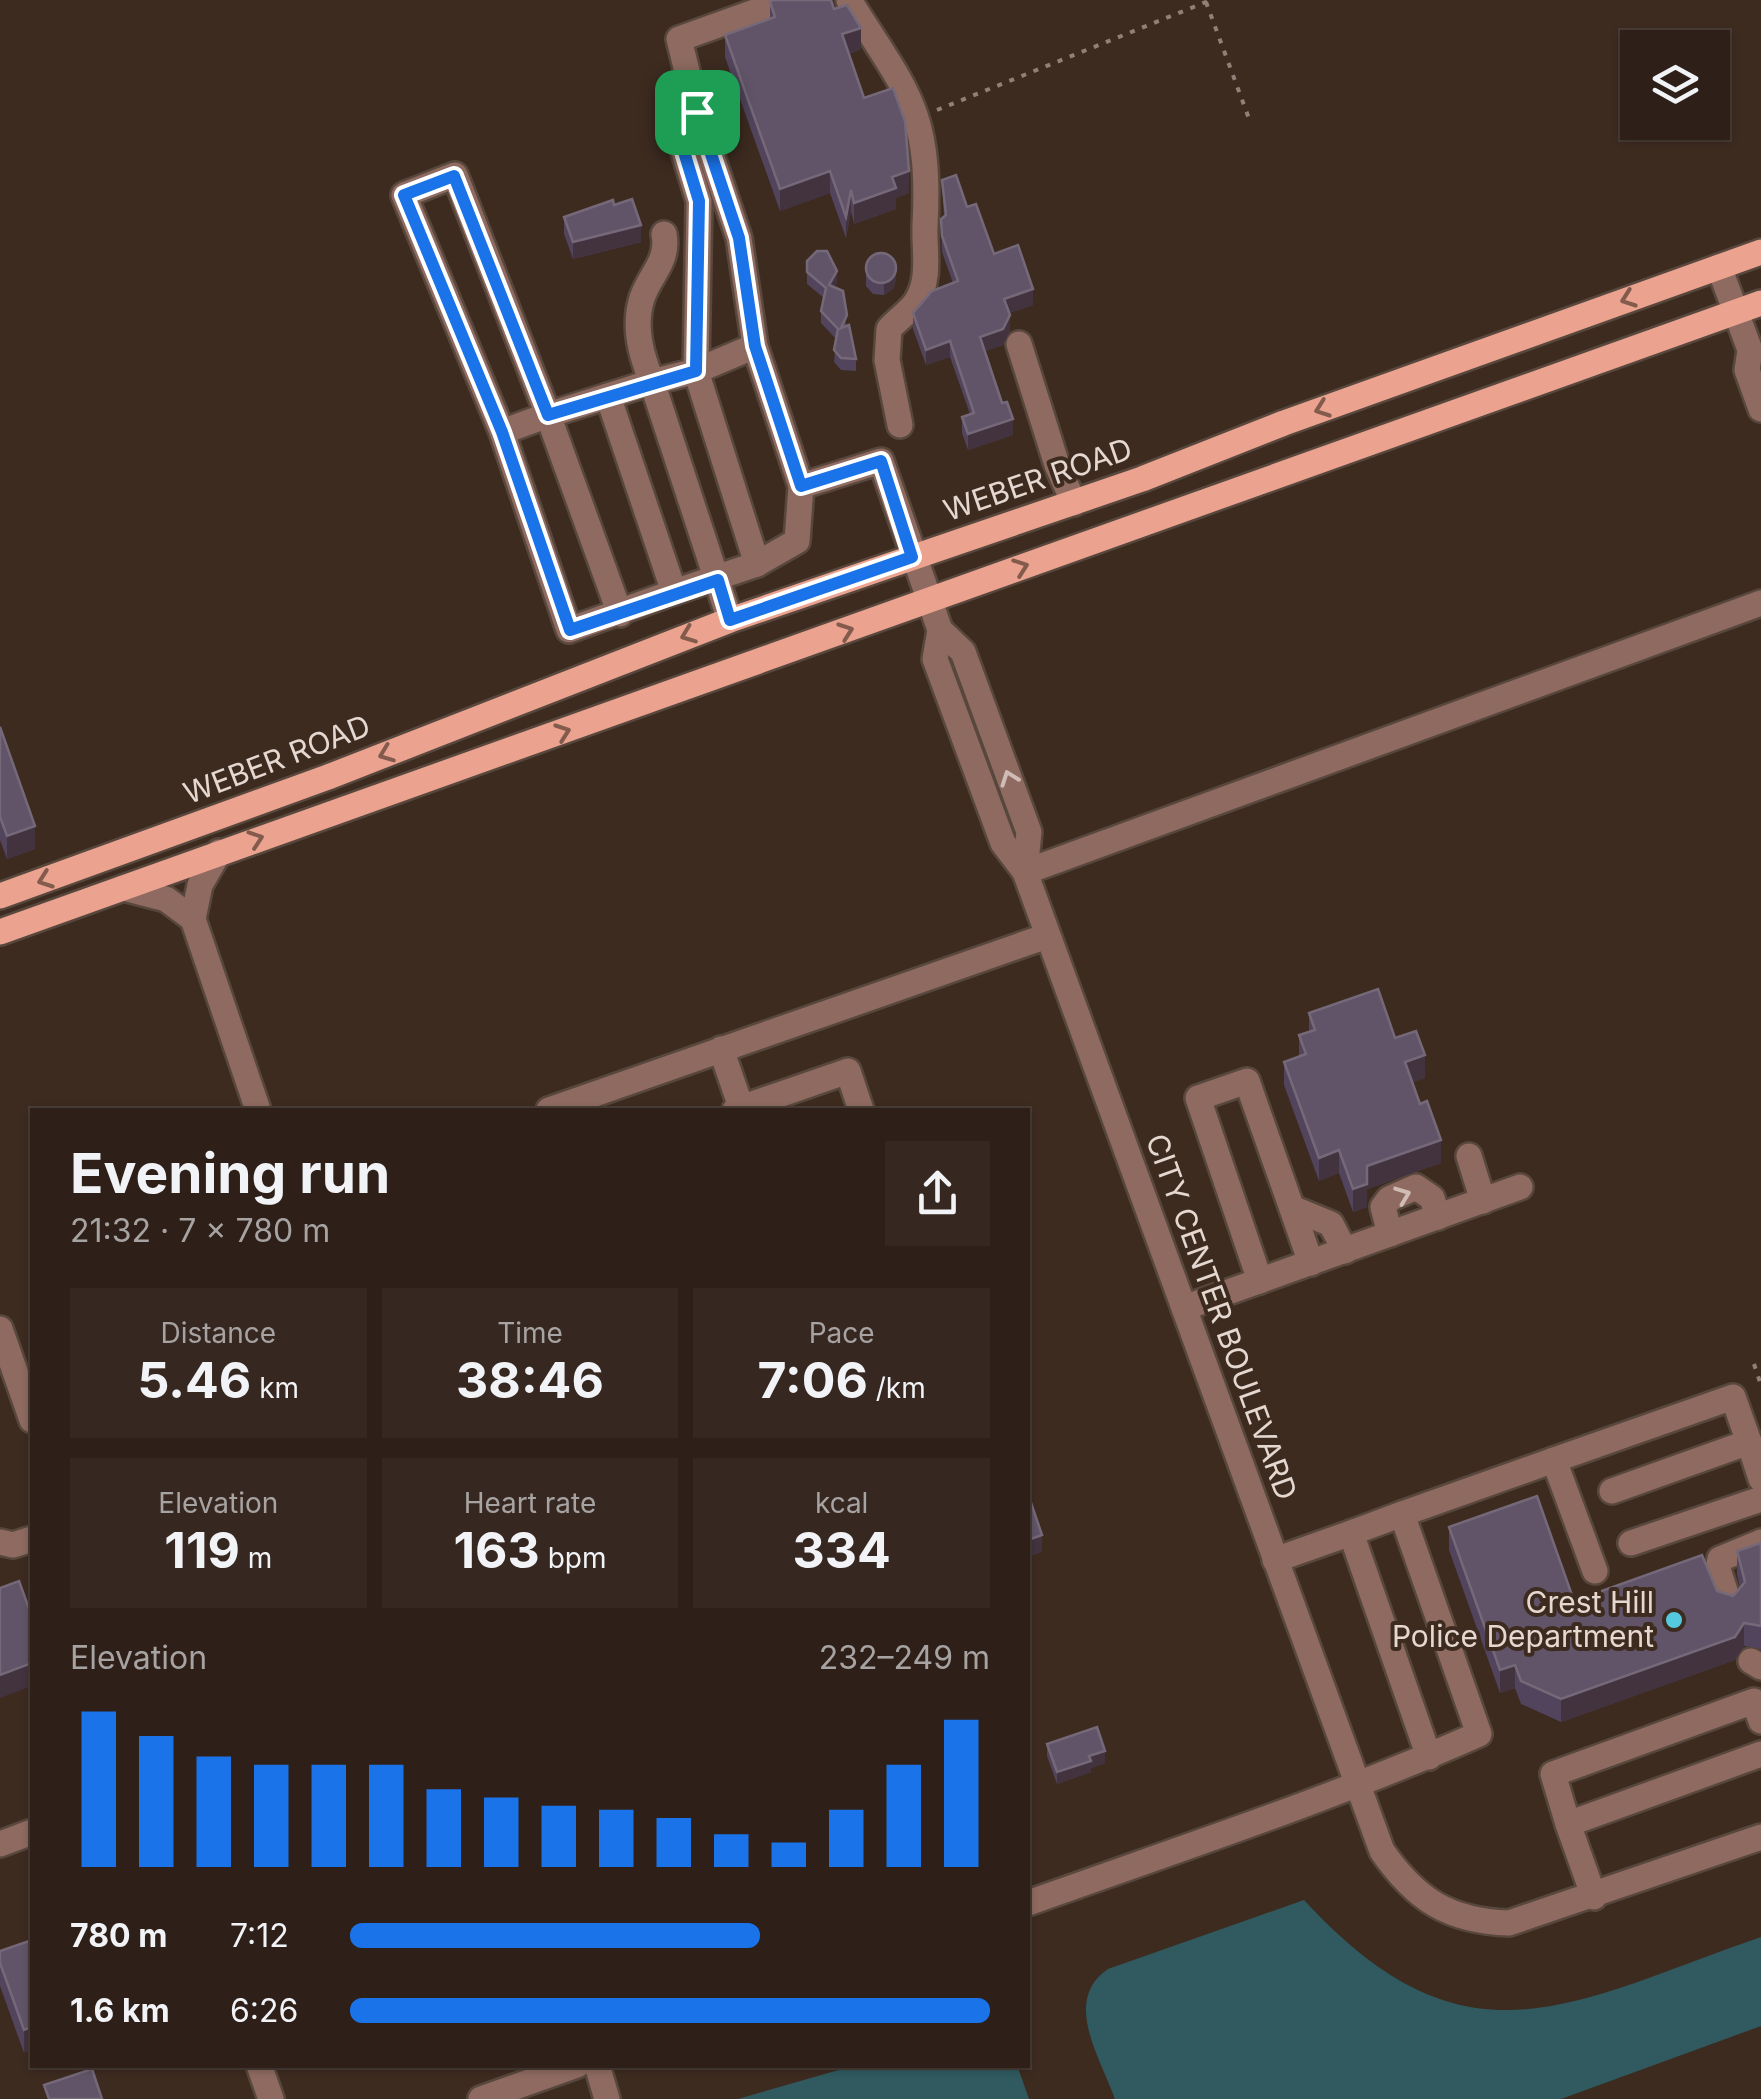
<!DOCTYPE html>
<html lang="en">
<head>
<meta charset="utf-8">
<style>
  :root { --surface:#2e2018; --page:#362821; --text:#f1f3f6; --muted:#a7a3a2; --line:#493e37; --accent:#1a73e8 }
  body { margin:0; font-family:Inter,sans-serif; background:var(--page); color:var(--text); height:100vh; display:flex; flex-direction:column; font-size:38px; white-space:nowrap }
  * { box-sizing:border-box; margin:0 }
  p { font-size:32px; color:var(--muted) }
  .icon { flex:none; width:55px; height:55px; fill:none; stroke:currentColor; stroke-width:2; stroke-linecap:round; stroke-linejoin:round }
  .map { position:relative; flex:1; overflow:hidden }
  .drawer { position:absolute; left:30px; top:1108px; width:1000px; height:960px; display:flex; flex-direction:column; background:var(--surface); border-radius:0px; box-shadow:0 2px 8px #0004,0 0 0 2px var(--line) }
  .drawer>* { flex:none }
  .fabs { position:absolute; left:1620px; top:30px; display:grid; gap:20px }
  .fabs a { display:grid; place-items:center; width:110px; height:110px; border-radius:0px; background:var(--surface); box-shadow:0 2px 8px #0004,0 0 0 2px var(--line); font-size:50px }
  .pin { position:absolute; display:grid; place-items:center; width:85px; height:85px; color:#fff; margin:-42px; border-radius:20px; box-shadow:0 5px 15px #0006 }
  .round { display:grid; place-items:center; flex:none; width:105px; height:105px; border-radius:0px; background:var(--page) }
  .headline { display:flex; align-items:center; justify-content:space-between; height:170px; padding:0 40px }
  h1 { font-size:55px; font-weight:700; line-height:75px }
  .stats { display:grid; grid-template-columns:repeat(3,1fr); gap:15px; height:170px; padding:10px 40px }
  .stats div { display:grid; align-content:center; border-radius:0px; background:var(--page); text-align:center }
  .stats b { font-size:50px; font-weight:700 }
  .stats small { font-size:28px; font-weight:400 }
  .stats p { font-size:28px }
  .chart { height:280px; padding:20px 40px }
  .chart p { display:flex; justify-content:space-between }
  .chart svg { width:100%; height:180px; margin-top:10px; stroke:var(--accent); stroke-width:6 }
  ul { padding:0 40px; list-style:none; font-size:32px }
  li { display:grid; grid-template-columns:160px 120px 1fr; align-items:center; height:75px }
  li i { height:25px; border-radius:12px; background:var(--accent) }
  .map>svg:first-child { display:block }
  .water { fill:#305a5f }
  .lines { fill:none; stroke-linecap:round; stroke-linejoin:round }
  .minor-casing { stroke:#58473c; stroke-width:30 }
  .major-casing { stroke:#58473c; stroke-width:30 }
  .path { stroke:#908178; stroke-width:4; stroke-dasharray:5 8; stroke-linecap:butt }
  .minor { stroke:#8e6a60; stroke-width:25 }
  .major { stroke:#eba28f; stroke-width:25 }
  .wall { fill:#51445c }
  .shaded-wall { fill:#42333f }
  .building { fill:#615468; stroke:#756979; stroke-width:2.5 }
  .oneway { stroke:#835b4c }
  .oneway2 { stroke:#cebcb5 }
  .route-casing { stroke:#fff; stroke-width:20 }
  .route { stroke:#1a73e8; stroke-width:12 }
  .poi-dot { fill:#55cadf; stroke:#3d2b20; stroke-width:4 }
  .labels { text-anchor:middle; stroke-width:8; stroke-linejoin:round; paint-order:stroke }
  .street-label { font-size:30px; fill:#e4d8d1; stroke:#3d2b20 }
  .poi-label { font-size:30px; fill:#e4d8d1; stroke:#3d2b20; text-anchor:end }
</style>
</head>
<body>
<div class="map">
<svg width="1761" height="2099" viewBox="0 0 1761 2099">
  <rect width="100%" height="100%" fill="#3d2b20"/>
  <g class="water">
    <path d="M1304 1900C1466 2076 1568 2004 1761 1937V2026L1561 2099H1115C1100 2057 1062 2000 1108 1969Z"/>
    <polygon points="856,2065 1017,2065 1029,2099 738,2099"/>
  </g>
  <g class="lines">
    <defs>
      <g id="minor">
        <path d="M849 0C907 93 931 110 925 226 924 251 931 279 916 302 910 311 897 320 889 329L887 360 900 425"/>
        <polyline points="697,112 679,39 788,0"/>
        <polyline points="1719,267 1750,350 1747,370 1761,409"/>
        <polyline points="1019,344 1057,465 1074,503"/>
        <polyline points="755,346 739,238 697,112 674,119 699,201 696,371 757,564"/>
        <path d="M608 396 674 592 757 564 797 541 801 486 755 346 696 371 652 382C641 355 633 327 642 298 651 273 669 261 664 234"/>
        <polyline points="502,432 404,195 455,175 548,415 502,432 569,630 674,592"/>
        <polyline points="801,486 881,461 940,630 963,652 1029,832 1025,872"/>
        <polyline points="620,614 548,415 652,382 730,620"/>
        <path d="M940 630 935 659 1003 843 1025 872 1382 1851C1416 1900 1449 1921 1509 1923L1761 1837"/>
        <polyline points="219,852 200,885 193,919 258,1110"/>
        <polyline points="1025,872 1761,603"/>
        <polyline points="123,888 166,899 193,919"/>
        <polyline points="721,1049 742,1110"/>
        <polyline points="549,1110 1047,936"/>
        <polyline points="735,1110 848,1071 861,1110"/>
        <polyline points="1469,1156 1483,1201"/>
        <polyline points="1292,1208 1331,1224 1345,1251"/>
        <polyline points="1390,1234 1383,1207 1389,1199 1416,1187 1432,1198 1438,1217"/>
        <polyline points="1260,1281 1198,1098 1247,1081 1311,1263"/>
        <polyline points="1184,1308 1520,1187"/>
        <polyline points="0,1329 32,1420"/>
        <polyline points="1749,1442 1761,1479"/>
        <polyline points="1554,1460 1733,1397 1749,1442 1612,1491"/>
        <polyline points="1402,1514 1554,1460 1595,1571"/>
        <polyline points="0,1542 13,1545 32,1539"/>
        <polyline points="1631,1543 1761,1499"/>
        <polyline points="1275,1560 1351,1533"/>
        <polyline points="1729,1603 1718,1569 1720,1559 1761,1542"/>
        <polyline points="1751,1661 1761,1667"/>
        <polyline points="1761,1721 1754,1701 1553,1774 1568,1824 1761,1754"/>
        <polyline points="1568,1824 1594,1897"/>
        <polyline points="0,1844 32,1832"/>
        <path d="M1028 1903C1179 1849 1332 1799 1479 1734L1402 1514 1351 1533 1429 1757"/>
        <polyline points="259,2065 271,2099"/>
        <polyline points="597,2065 607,2099"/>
        <polyline points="481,2099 577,2065"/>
      </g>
      <g id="major">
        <polyline points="0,896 328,777 730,620 1142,479 1284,423 1761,252"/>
        <polyline points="0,932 1761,303"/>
      </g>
    </defs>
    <use href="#minor" class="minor-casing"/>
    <use href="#major" class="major-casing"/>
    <g class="path">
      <polyline points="1206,2 1251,124"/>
      <polyline points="937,110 1211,0"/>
      <polyline points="1754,1364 1761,1385"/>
    </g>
    <use href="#minor" class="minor"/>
    <use href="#major" class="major"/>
  </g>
  <g class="wall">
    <polygon points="770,2 834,9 861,49 849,54 864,98 909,193 896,198 896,209 854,224 851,211 846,238 830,193 780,211 725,57 725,35 770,19"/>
    <polygon points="942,180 967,207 994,254 1033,305 1009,313 1010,331 1003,345 985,351 1013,435 968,450 962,433 962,417 970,414 950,357 926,365 913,329 913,313 953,283 942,252 941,219 944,216"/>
    <polygon points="614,205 641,242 573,259 564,234 564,217"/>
    <polygon points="807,261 837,283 834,287 847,326 856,359 856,371 841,370 834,362 836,339 821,323 821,311 824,298 807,284"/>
    <polygon points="866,274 896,280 893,289 884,295 873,294 866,286"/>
    <polygon points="0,727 35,849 7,859 0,840"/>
    <polygon points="1309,1013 1395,1038 1425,1078 1413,1082 1441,1163 1367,1189 1367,1207 1353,1212 1339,1173 1319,1181 1284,1085 1284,1062 1299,1057 1299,1035 1309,1032"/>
    <polygon points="1449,1527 1574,1601 1717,1591 1733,1596 1740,1588 1737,1574 1737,1551 1761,1543 1761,1649 1744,1646 1735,1660 1561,1722 1521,1704 1515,1688 1500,1693 1449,1550"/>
    <polygon points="1047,1744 1105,1763 1091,1768 1091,1772 1057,1784 1047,1756"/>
    <polygon points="32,1940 24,2053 0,1986 0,1951"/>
  </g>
  <g class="shaded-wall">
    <polygon points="861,28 861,49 842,56 842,34"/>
    <polygon points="830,171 830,193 780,211 780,189"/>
    <polygon points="909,171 909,193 896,198 896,209 854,224 854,203 892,177"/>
    <polygon points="851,190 851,211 846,238 846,217"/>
    <polygon points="641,225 641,242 573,259 573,242"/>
    <polygon points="896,268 896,280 893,289 884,295 884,284"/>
    <polygon points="837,271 837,283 829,296 829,285"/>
    <polygon points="1033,289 1033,305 1004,315 1004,299"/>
    <polygon points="1010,315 1010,331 1003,345 980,353 980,337"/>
    <polygon points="950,341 950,357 926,365 926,350"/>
    <polygon points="1013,419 1013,435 968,450 968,434"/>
    <polygon points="35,826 35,849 7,859 7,836"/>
    <polygon points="1425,1055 1425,1078 1405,1085 1405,1062"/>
    <polygon points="1441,1140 1441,1163 1367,1189 1367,1207 1353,1212 1353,1189 1367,1166"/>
    <polygon points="1339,1150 1339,1173 1319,1181 1319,1158"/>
    <polygon points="1042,1535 1042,1552 1028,1557 1028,1540"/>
    <polygon points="1744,1623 1744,1646 1735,1660 1561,1722 1561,1699"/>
    <polygon points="32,1663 32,1686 0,1698 0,1675"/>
    <polygon points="1515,1665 1515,1688 1500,1693 1500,1670"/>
    <polygon points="1105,1751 1105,1763 1091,1768 1091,1772 1057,1784 1057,1772 1089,1756"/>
    <polygon points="32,2027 32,2050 24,2053 24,2030"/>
  </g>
  <g class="building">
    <polygon points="774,0 831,0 834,9 847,5 861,28 842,34 864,98 893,88 905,121 909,171 892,177 896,188 854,203 851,190 846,217 830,171 780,189 725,35 775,17 770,2"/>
    <polygon points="956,175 967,207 976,204 994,254 1018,245 1033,289 1004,299 1010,315 1003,329 980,337 1002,403 1007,402 1013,419 968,434 962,417 974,413 950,341 926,350 913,313 932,291 958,281 942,236 941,219 946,215 942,180"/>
    <polygon points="632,199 641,225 573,242 564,217 613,200 614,205"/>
    <polygon points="817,251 827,251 837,271 829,285 843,291 847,315 841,328 849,325 856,359 841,358 834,350 838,329 821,311 826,288 807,272 807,261"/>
    <circle cx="881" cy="268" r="15"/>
    <polygon points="0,727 35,826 7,836 0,817"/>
    <polygon points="1378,989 1395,1038 1416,1031 1425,1055 1405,1062 1420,1104 1427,1101 1441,1140 1367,1166 1367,1184 1353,1189 1339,1150 1319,1158 1284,1062 1306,1054 1299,1035 1315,1030 1309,1013"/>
    <polygon points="1028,1494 1042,1535 1028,1540"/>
    <polygon points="1537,1496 1574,1601 1702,1555 1717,1591 1733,1596 1745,1582 1737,1551 1761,1543 1761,1626 1744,1623 1735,1637 1561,1699 1521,1681 1515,1665 1500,1670 1449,1527"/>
    <polygon points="19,1581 32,1617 32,1663 0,1675 0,1588"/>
    <polygon points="1097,1727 1105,1751 1089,1756 1091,1761 1057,1772 1047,1744"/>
    <polygon points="32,1940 32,2027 24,2030 0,1963 0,1951"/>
    <polygon points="92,2069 102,2099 49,2099 44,2085"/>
  </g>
  <defs><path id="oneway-chevron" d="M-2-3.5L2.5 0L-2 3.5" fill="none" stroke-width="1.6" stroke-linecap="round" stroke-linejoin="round" transform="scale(2.5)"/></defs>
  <g class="oneway">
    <use href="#oneway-chevron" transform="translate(1628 299) rotate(160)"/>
    <use href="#oneway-chevron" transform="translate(1322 409) rotate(160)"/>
    <use href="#oneway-chevron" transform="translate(1021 567) rotate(-20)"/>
    <use href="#oneway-chevron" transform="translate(846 631) rotate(-20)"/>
    <use href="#oneway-chevron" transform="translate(688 635) rotate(159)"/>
    <use href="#oneway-chevron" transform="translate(563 732) rotate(-20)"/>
    <use href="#oneway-chevron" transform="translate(386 754) rotate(159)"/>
    <use href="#oneway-chevron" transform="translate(256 839) rotate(-19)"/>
    <use href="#oneway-chevron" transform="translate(45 880) rotate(160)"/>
  </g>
  <g class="oneway2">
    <use href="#oneway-chevron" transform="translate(1009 778) rotate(-110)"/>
    <use href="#oneway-chevron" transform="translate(1403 1195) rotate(-21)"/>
  </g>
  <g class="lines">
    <defs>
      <polygon id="route" points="697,112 739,238 755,346 801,486 881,461 912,557 730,620 718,580 570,630 502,432 404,195 454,176 548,415 696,371 699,201 674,119"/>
    </defs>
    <use href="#route" class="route-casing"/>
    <use href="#route" class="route"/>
  </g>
  <circle class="poi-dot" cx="1674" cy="1620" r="10"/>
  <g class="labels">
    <g class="street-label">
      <text transform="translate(1038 480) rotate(-19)" y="10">WEBER ROAD</text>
      <text transform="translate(277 760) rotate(-21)" y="10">WEBER ROAD</text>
      <text transform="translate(1221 1317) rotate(70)" y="10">CITY CENTER BOULEVARD</text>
    </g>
    <g class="poi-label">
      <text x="1654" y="1613">Crest Hill<tspan x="1654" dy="34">Police Department</tspan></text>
    </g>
  </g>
</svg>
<div class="fabs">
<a><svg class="icon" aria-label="layers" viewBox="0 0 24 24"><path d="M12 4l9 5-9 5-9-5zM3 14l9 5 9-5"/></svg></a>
</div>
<div class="pin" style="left:697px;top:112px;background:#1e9e55"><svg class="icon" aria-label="arrive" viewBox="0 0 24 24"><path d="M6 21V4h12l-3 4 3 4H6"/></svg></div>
<section class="drawer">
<div class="headline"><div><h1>Evening run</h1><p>21:32 · 7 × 780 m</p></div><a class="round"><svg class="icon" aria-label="share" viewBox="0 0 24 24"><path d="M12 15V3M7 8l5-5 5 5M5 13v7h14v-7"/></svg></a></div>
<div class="stats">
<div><p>Distance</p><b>5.46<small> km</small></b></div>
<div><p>Time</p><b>38:46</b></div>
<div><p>Pace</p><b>7:06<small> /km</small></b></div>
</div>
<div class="stats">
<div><p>Elevation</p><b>119<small> m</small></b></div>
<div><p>Heart rate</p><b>163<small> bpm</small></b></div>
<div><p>kcal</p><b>334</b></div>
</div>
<div class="chart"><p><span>Elevation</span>232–249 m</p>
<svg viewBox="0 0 160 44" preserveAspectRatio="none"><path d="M5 44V6M15 44V12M25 44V17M35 44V19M45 44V19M55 44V19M65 44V25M75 44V27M85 44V29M95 44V30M105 44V32M115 44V36M125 44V38M135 44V30M145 44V19M155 44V8"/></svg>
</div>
<ul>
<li><b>780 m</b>7:12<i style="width:64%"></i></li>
<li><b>1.6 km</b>6:26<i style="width:100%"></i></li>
</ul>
</section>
</div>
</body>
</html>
